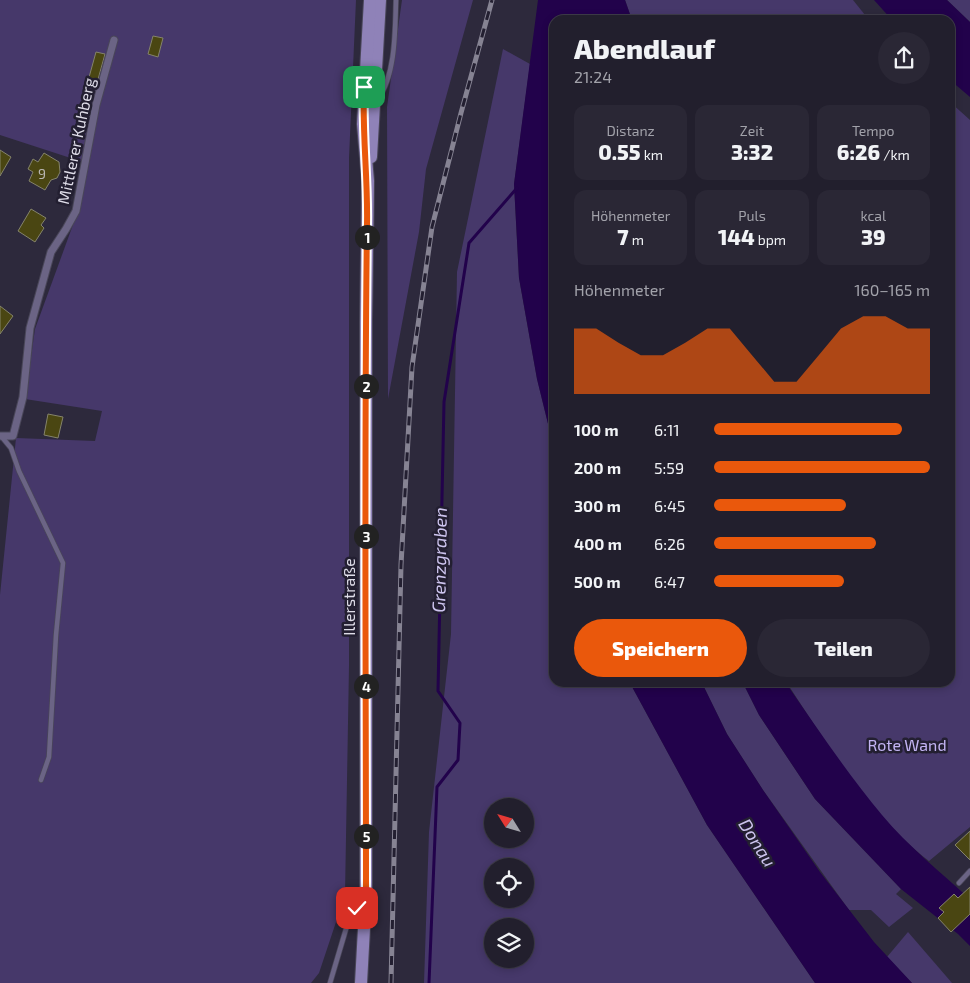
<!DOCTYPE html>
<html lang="de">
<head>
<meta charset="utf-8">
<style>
  :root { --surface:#221f2d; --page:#2a2735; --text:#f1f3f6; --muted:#a2a2aa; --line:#3f3d49; --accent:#ea580c }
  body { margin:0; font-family:"Exo 2",sans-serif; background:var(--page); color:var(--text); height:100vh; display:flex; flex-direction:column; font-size:19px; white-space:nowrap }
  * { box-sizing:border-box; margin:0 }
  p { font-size:16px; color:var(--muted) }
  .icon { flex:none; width:28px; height:28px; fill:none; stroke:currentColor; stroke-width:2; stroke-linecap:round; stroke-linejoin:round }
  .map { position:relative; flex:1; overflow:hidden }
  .panel { position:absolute; left:549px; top:15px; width:406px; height:672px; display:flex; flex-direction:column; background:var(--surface); border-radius:15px; box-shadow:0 2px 8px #0003,0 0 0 1px var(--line) }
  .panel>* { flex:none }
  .needle { width:32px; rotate:307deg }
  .fabs { position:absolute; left:484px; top:798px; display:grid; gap:10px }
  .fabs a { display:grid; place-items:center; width:50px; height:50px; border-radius:50%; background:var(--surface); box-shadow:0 2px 8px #0003,0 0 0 1px var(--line); font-size:25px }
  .pin { position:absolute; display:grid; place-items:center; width:42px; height:42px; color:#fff; margin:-21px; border-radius:10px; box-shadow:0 2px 8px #0006 }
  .km { position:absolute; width:25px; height:25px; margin:-12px; border-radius:50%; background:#222; color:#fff; font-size:14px; line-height:25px; text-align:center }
  .round { display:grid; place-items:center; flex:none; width:52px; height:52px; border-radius:26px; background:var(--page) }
  .head { display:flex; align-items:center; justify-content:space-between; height:85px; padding:0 25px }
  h1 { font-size:28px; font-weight:800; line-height:38px }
  .figures { display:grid; grid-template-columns:repeat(3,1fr); gap:8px; height:85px; padding:5px 25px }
  .figures div { display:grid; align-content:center; border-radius:12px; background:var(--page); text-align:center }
  .figures b { font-size:21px; font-weight:800 }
  .figures small { font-size:14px; font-weight:400 }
  .figures p { font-size:14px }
  .chart { height:140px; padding:10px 25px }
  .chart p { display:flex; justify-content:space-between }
  .chart svg { width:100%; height:90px; margin-top:5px; fill:var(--accent); opacity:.7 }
  .action { display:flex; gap:10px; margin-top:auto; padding:10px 25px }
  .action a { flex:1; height:58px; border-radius:30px; background:var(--accent); color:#fff; font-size:20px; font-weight:800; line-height:58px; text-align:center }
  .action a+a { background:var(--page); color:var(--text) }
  ul { padding:0 25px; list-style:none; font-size:16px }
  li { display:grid; grid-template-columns:80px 60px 1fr; align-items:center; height:38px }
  li i { height:12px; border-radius:6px; background:var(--accent) }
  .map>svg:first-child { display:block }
  .green { fill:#46386a; fill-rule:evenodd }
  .water { fill:#22024b }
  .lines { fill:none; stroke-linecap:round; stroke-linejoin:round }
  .stream { stroke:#22024b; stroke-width:3 }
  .building { fill:#4a4612; stroke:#84836b }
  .service-casing { stroke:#494658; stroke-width:6 }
  .pedestrian-casing { stroke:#494658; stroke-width:9 }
  .secondary-casing { stroke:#494658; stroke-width:14 }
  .service { stroke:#6b6485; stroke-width:4.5 }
  .pedestrian { stroke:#6b6485; stroke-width:7 }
  .secondary { stroke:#8f82b8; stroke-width:12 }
  .rail-casing { stroke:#868393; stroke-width:5 }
  .rail { stroke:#231f31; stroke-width:3; stroke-dasharray:9; stroke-linecap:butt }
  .route-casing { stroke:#fff; stroke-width:10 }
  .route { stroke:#ea580c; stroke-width:6 }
  .labels { text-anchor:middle; stroke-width:5; stroke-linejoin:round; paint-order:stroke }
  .number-label { font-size:14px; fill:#bab7b3 }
  .street-label { font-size:16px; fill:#dfdde9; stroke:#231f31 }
  .park-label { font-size:16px; fill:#c3b4f3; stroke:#231f31 }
  .water-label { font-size:18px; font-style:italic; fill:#cdc4ee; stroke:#231f31 }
</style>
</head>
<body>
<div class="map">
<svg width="970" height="983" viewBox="0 0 970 983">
  <rect width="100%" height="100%" fill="#2d293c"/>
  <g class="green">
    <polygon points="0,0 356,0 349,158 349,666 345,895 319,973 311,983 0,983 0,595 16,438 95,441 102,411 25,399 35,329 78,211 89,164 0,135"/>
    <polygon points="402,0 473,0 426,169 419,232 388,399 387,107"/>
    <polygon points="625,0 853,0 869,20 632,20"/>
    <polygon points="947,0 970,0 970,22"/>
    <path d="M503 49 530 64 514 184 519 278 537 379 554 448V682L630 683 707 825 815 983H424L429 832 451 634 457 272ZM492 806H525V839H492ZM492 866H525V899H492ZM492 926H525V959H492Z"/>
    <path d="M950 102 970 120V827L929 861C873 819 825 741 787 683L950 682Z"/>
    <polygon points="702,683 743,683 759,715 815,799 901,889 896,894 913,908 889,927 871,910 849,910 763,790 727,734"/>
    <polygon points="908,932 952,983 912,983 887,957"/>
  </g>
  <g class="water">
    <polygon points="538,0 625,0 632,20 554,20 554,448 537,379 519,278 514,184"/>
    <polygon points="874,0 947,0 970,22 970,97 950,80 950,20 892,20"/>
    <polygon points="630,683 702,683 727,734 763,790 820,872 874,942 912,983 815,983 707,825"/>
    <path d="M743 683H786C817 728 847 773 882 815 908 846 940 872 970 899V946L958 934 901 889 815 799 759 715Z"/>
  </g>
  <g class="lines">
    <polyline class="stream" points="429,983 437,787 458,760 460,723 438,691 444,402 469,243 517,188"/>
  </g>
  <g class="building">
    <polygon points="153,36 163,38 158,57 148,54"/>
    <polygon points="96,52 105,54 97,83 88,81"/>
    <polygon points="0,150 11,157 0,176"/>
    <polygon points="44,153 59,162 60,172 57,178 51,180 45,190 29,181 33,172 28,169 33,159 38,162"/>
    <polygon points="31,209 46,218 41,225 44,228 35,242 18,231"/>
    <polygon points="0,306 13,316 0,334"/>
    <polygon points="48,414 63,417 58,438 44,435"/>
    <polygon points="970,831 970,860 955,845"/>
    <polygon points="970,887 970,914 951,932 938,918 944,912 939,908 954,894 958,898"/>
  </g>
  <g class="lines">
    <defs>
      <g id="service">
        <path d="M378 99C396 74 395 30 396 0"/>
        <polyline points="1,436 11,448 19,471 63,563 56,635 49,757 41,780"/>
        <polyline points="959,883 970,871"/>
        <polyline points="330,983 346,929 361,899"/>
      </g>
      <polyline id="pedestrian" points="1,436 13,436 23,397 30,328 51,252 66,229 76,211 96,105 114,40"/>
      <g id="secondary">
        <polyline points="371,157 380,0"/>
        <polyline points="361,983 366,892 366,321 368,181 363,124 370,0"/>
      </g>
    </defs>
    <use href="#service" class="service-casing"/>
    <use href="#pedestrian" class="pedestrian-casing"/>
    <use href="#secondary" class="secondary-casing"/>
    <use href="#service" class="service"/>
    <use href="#pedestrian" class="pedestrian"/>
    <use href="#secondary" class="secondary"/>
    <defs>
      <polyline id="rail" points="391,983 401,565 412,367 432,227 461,113 492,0"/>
    </defs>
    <use href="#rail" class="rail-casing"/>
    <use href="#rail" class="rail"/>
  </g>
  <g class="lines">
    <defs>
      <path id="route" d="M357 908 366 892C366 669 364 447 367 224 368 178 362 133 364 87"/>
    </defs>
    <use href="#route" class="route-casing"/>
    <use href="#route" class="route"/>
  </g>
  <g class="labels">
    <g class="number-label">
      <text x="42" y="179">9</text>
    </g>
    <g class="street-label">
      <text transform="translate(76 141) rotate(-78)" y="6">Mittlerer Kuhberg</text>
      <text transform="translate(349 597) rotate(-90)" y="6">Illerstraße</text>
    </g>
    <g class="park-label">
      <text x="907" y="751">Rote Wand</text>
    </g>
    <g class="water-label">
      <text transform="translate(440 560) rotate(-89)" y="6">Grenzgraben</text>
      <text transform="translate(757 843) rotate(58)" y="6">Donau</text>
    </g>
  </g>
</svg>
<div class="fabs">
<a><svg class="needle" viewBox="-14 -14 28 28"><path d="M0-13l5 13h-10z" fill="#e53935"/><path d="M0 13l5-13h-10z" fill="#a2a2aa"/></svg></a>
<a><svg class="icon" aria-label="locate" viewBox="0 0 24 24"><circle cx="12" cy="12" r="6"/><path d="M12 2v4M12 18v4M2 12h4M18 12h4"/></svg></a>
<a><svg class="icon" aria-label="layers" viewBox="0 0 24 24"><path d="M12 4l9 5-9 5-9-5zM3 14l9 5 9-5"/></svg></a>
</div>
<div class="pin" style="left:364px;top:87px;background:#1e9e55"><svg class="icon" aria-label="arrive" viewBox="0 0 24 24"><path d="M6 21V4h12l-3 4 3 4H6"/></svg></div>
<div class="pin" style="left:357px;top:908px;background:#d93025"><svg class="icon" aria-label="check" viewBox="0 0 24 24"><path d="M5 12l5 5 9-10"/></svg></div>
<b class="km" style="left:367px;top:237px">1</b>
<b class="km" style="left:366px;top:386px">2</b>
<b class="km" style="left:366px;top:536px">3</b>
<b class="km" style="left:366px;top:686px">4</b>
<b class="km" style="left:366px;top:836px">5</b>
<section class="panel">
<div class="head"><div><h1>Abendlauf</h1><p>21:24</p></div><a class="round"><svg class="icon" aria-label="share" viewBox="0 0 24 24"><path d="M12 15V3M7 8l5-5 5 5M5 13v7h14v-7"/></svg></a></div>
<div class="figures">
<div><p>Distanz</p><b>0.55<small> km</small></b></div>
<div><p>Zeit</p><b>3:32</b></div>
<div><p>Tempo</p><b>6:26<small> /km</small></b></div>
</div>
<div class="figures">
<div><p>Höhenmeter</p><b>7<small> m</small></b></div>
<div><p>Puls</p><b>144<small> bpm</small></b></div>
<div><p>kcal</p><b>39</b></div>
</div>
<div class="chart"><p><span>Höhenmeter</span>160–165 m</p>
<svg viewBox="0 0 160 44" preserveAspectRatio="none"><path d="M0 44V12L10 12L20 19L30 25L40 25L50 19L60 12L70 12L80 25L90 38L100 38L110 25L120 12L130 6L140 6L150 12L160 12V44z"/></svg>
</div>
<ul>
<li><b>100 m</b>6:11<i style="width:87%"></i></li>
<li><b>200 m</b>5:59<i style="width:100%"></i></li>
<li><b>300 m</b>6:45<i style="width:61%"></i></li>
<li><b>400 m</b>6:26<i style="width:75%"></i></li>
<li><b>500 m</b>6:47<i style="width:60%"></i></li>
</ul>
<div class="action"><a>Speichern</a><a>Teilen</a></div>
</section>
</div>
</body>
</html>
